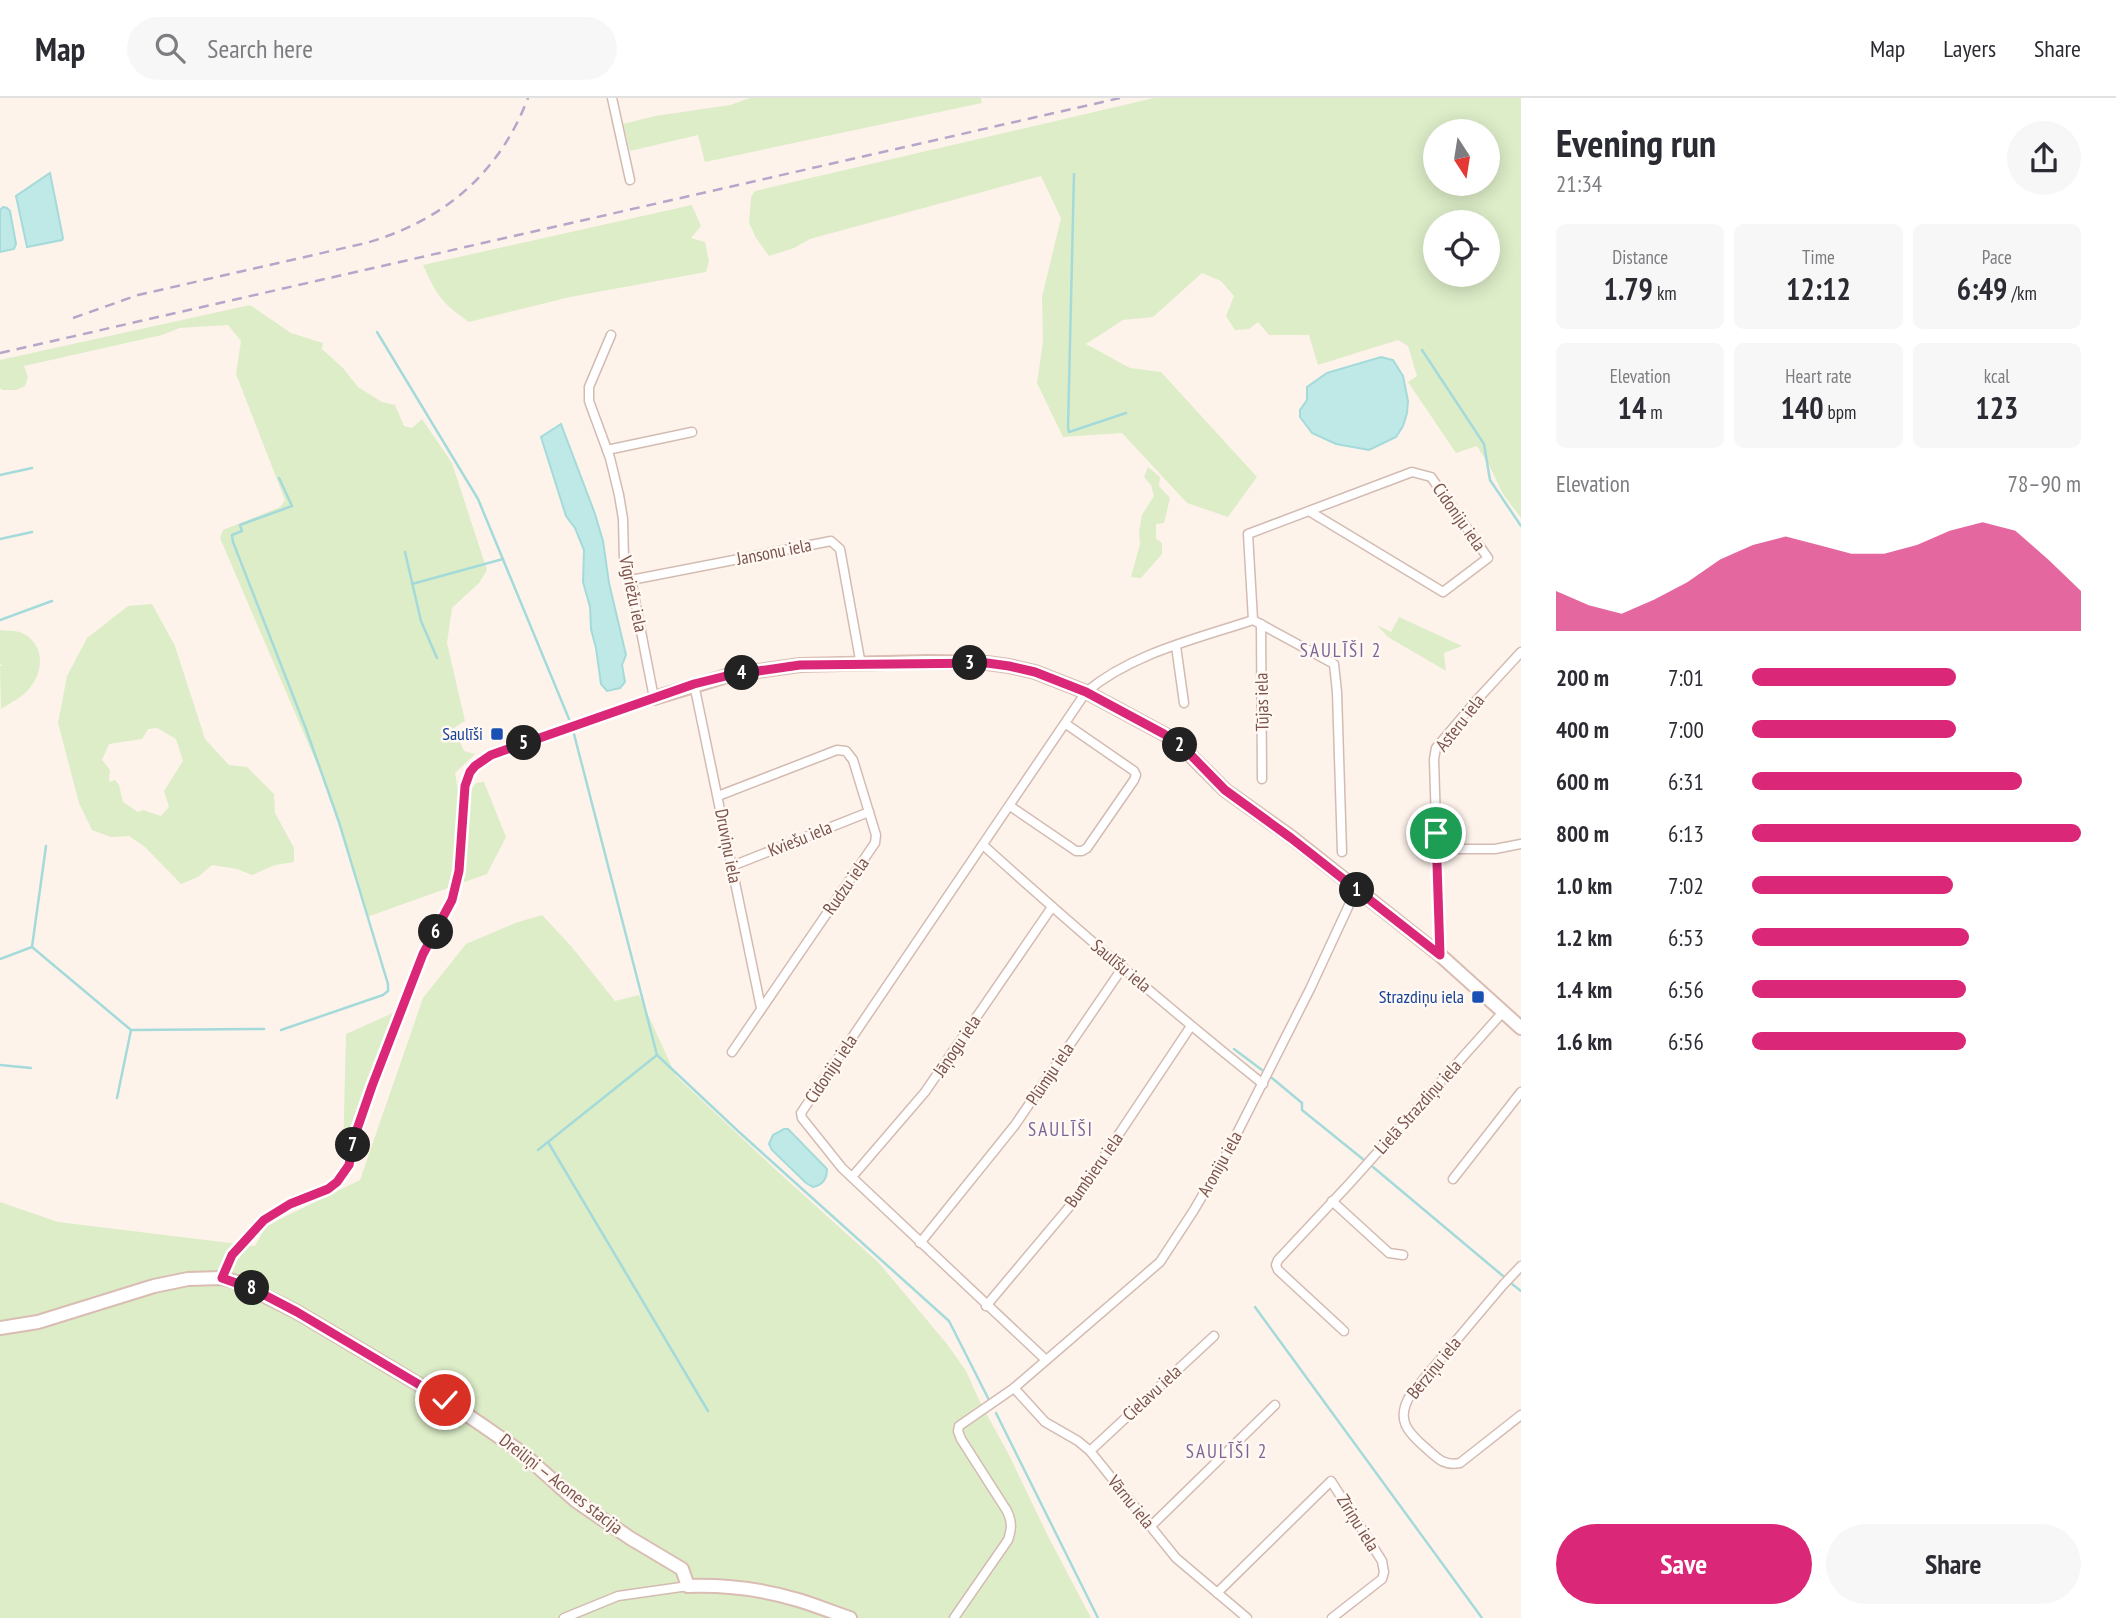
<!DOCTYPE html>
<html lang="en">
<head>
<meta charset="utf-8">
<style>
  :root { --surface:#fff; --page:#f7f7f7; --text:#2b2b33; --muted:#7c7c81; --line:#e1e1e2; --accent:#db2777 }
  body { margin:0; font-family:"PT Sans Narrow",sans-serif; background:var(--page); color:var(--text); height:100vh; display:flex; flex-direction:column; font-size:26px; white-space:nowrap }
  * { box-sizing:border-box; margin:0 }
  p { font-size:23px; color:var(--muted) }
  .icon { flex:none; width:38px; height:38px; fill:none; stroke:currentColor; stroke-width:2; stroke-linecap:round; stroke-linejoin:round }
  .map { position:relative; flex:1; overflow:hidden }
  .sheet { display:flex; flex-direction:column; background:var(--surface); width:595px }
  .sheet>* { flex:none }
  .needle { width:46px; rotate:168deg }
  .fabs { position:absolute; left:1423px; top:21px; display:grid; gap:14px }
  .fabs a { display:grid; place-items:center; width:77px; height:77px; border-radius:50%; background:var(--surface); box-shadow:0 4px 18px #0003; font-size:35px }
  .pin { position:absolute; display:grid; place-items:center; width:60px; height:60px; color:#fff; margin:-30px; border:4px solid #fff; border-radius:50%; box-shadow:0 2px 7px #0007 }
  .km { position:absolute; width:35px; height:35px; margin:-18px; border-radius:50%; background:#222; color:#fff; font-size:19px; line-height:35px; text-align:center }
  .round { display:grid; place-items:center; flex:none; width:74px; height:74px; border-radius:37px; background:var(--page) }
  .head { display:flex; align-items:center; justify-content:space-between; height:119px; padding:0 35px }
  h1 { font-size:38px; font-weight:700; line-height:52px }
  .metrics { display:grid; grid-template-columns:repeat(3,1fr); gap:10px; height:119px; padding:7px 35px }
  .metrics div { display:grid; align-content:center; border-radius:10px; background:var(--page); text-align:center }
  .metrics b { font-size:30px; font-weight:700 }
  .metrics small { font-size:19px; font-weight:400 }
  .metrics p { font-size:19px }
  .chart { height:196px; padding:14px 35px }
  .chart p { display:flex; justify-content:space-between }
  .chart svg { width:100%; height:126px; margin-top:7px; fill:var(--accent); opacity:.7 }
  .cta { display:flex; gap:14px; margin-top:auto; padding:14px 35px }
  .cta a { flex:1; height:80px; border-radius:42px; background:var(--accent); color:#fff; font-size:28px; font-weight:700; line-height:80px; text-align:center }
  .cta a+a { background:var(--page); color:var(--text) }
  ul { padding:0 35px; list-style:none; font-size:23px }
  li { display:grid; grid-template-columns:112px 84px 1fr; align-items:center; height:52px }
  li i { height:18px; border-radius:9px; background:var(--accent) }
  header { display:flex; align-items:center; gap:42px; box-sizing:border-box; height:98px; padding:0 35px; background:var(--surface); border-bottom:2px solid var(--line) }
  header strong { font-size:33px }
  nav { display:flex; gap:38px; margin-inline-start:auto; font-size:24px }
  .search { width:490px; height:63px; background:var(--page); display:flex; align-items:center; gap:18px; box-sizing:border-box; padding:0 24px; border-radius:38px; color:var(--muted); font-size:26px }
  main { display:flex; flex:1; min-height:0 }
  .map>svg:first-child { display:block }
  .green { fill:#ddedc8; fill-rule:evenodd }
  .water { fill:#bee9e7; stroke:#a4dbda; stroke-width:2 }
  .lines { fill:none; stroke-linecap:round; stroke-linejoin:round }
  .stream { stroke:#a4dbda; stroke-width:2.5 }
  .street-casing { stroke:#d4bbb2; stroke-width:11 }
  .secondary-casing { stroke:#d9bcb2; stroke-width:16 }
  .street { stroke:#fff; stroke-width:8 }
  .secondary { stroke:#fff; stroke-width:12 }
  .rail { stroke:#b4a7ca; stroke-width:2.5; stroke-dasharray:10 7; stroke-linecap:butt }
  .route-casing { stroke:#fff; stroke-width:14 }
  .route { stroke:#db2777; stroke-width:9 }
  .transit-dot { fill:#1a4fb4; stroke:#fff8f3; stroke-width:2.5 }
  .labels { text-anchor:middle; stroke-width:5; stroke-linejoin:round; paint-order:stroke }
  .street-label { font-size:18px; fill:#7b544c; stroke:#fff8f3 }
  .transit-label { font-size:18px; fill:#164399; stroke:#fff8f3; text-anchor:end }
  .neighbourhood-label { font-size:19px; letter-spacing:2px; fill:#7c6596; stroke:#fff8f3 }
</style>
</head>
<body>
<header>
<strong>Map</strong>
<div class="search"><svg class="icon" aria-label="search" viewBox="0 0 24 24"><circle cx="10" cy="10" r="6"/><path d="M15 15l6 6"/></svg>Search here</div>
<nav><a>Map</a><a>Layers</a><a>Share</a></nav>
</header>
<main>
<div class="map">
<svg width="1521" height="1520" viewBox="0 0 1521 1520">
  <rect width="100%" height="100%" fill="#fdf3eb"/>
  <g class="green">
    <polygon points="750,0 981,0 982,5 705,64 698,37 630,53 623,26 655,18 730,7"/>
    <path d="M1154 0H1521V420L1503 396 1489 367 1477 348 1456 355 1408 284 1417 278 1408 248 1398 242 1318 267 1309 237H1269L1258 224 1249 231 1235 232 1226 218 1234 198 1221 183 1202 175 1153 219 1123 222 1086 246 1130 270 1161 274 1257 379 1228 419 1187 405 1122 335 1063 339 1037 285 1043 243 1042 199 1061 120 1041 78 810 141 794 150 769 158 756 140 749 125 751 99 755 93ZM1435 33H1488V86H1435ZM1435 124H1488V177H1435Z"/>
    <path d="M692 107 701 128 691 140 705 144 709 163 706 174 570 199 469 224C441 204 437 198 423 167Z"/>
    <polygon points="250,207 291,235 323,245 322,251 343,270 358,289 382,304 395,307 404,328 412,330 422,321 452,365 487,472 479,485 452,510 447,545 465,623 454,630 464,653 475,656 455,675 458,692 468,696 476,685 484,684 506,739 487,776 367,819 326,687 220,440 223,432 280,409 285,402 236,276 241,243 228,227 180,230 162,237 24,268 28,279 25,288 16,292 2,292 0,290 0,262"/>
    <polygon points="1148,369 1160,379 1159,388 1170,400 1164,425 1156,426 1156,441 1162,445 1162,456 1141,480 1131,479 1140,446 1139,434 1142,417 1154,398 1151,387 1144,379"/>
    <path d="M152 506 175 548 205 641 229 667 247 669 274 696 275 715 294 750V764L275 767 252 777 237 771 212 767 198 779 181 786 145 749 129 738 111 739 92 732 79 705 58 625 67 578 87 540 128 508ZM157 630 176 641 183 663 164 693 169 709 161 718 143 712 138 714 123 704 119 687 115 682 109 684 110 672 102 662 109 646 142 641 148 631Z"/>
    <polygon points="1399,519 1462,548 1444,555 1446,573 1388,539 1377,527 1391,534"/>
    <path d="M0 532C6 533 16 532 22 535 46 546 44 575 28 592 21 600 10 605 1 611L0 568H3L0 566Z"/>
    <polygon points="542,817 571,848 615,903 639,897 676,978 776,1072 879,1165 947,1246 966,1273 980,1304 1009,1357 1048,1438 1091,1520 0,1520 0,1104 58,1124 255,1148 266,1128 360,1082 423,900 466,846 515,825"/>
    <polygon points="395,914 343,1056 346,936"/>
  </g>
  <g class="water">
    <polygon points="50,75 63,140 62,142 27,149 16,98"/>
    <polygon points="3,109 7,110 10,113 16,146 14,151 0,154 0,112"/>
    <polygon points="1381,259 1393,262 1403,278 1408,303 1407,315 1403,328 1396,339 1369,352 1336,346 1312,335 1300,319 1300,312 1307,302 1307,289 1327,275"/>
    <polygon points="561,326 595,416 603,443 609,485 626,557 622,567 625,584 620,590 607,593 601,586 596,550 591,531 590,509 583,484 584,452 575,430 566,418 541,339"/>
    <path d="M784 1031H788L827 1071C827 1081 823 1087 813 1089L806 1085 772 1052 769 1046 773 1037Z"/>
  </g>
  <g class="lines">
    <g class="stream">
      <polyline points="1074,76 1068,330 1069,334 1126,315"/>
      <polyline points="377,234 478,401 569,621"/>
      <polyline points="1422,252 1484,346 1490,382 1521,428"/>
      <polyline points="0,377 32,370"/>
      <polyline points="279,380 292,408 240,427 242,433 232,437 233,444 306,631 339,724 388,886 388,893 383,897 281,932"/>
      <polyline points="0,441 32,434"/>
      <polyline points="405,454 421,523 437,560"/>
      <polyline points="412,486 503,461"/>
      <polyline points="0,522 52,503"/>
      <polyline points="574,636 657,957 739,1034 949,1223 989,1302"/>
      <polyline points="32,849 131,932 264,931"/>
      <polyline points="0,861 32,849 46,748"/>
      <polyline points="1234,951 1262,972"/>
      <polyline points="0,967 31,970"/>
      <polyline points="1272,980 1302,1005 1302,1012 1364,1062"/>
      <polyline points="117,1000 131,932"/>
      <polyline points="548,1044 708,1313"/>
      <polyline points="538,1052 657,957"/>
      <polyline points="1373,1069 1503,1178"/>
      <polyline points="1512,1186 1521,1193"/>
      <polyline points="1255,1209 1482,1520"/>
      <polyline points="996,1315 1098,1520"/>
    </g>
    <defs>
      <g id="street">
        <polyline points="612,0 630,82"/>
        <polyline points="607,352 692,334"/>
        <polyline points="631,482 831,443 840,451 861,567"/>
        <polyline points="1253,522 1334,566 1337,594 1342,754"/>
        <polyline points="1261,526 1262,681"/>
        <polyline points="1176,548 1184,605"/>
        <polyline points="694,586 761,910"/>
        <polyline points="718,698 837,652 846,653 853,662 876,737 875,745 732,954"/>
        <polyline points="1010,708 1076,753 1082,753 1087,750 1134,682 1136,677 1134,673 1066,626"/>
        <path d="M983 747C1074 829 1167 909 1263 986"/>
        <polyline points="1436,751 1495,751 1521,746"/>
        <polyline points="732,768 869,714"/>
        <polyline points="1440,857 1434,661 1436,650 1475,604 1521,554"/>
        <polyline points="852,1079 925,994 1052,809"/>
        <polyline points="1453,1081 1521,994"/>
        <polyline points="1332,1103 1389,1155 1403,1157"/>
        <polyline points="920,1145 1015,1027 1123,869"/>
        <path d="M1521 1168 1503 1187 1411 1296C1395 1321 1407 1334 1427 1351 1438 1361 1444 1368 1460 1365L1521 1317"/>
        <polyline points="222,1180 232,1157 264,1122 290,1106 328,1091 337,1085 349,1067 356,1037 372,988 423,856 452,802 459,773 465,688 470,674 475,668 491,657 654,600 631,482 624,462 623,421 619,397 610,360 589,303 589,289 611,237"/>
        <polyline points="986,1208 1075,1102 1191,928"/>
        <polyline points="1344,1233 1278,1172 1276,1167 1278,1162 1350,1085 1503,914"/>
        <path d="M1046 1262 842 1070 802 1020 801 1015 1086 594C1133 555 1196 541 1253 522L1248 436 1412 374 1431 379 1488 460 1443 494 1309 413"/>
        <polyline points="1014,1290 1045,1324 1078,1343 1090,1353 1176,1460 1247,1520"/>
        <polyline points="1090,1353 1214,1238"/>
        <polyline points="1151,1428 1275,1307"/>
        <polyline points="1217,1495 1331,1383 1382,1463 1384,1474 1382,1481 1332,1520"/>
        <polyline points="564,1520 618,1498 688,1488"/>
        <path d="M954 1520 1008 1442C1012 1430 1012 1424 1007 1413L961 1341 958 1333 959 1328 1014 1290 1160 1164 1194 1112 1226 1057 1310 891 1356 792"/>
      </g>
      <g id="secondary">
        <polyline points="654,600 730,577 800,567 928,564 987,565 1009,568 1035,574 1086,594 1164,636 1179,646 1225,692 1291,739 1440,857 1521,930"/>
        <path d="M0 1230 38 1224 154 1188 188 1181 222 1180 237 1184 297 1214 445 1302 482 1327 521 1354 576 1403 630 1440 682 1471 688 1488C725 1487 762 1491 798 1502 815 1507 832 1514 850 1520"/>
      </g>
    </defs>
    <use href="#street" class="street-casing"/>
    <use href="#secondary" class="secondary-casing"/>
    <use href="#street" class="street"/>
    <use href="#secondary" class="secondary"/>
    <g class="rail">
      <path d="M73 220 138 197 366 145C443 123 499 76 528 0"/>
      <polyline points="0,255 1120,0"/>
    </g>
  </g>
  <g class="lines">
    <defs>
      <polyline id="route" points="445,1302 297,1214 253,1191 222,1180 232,1157 264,1122 290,1106 328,1091 337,1084 349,1067 355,1037 372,988 423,856 452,802 459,773 465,688 470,674 475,668 491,657 694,586 730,577 800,567 987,565 1009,568 1035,574 1086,594 1164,636 1180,646 1225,692 1291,740 1440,857 1436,735"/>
    </defs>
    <use href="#route" class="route-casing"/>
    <use href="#route" class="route"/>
  </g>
  <g class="transit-dot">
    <rect x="490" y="629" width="14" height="14" rx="3.5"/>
    <rect x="1471" y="892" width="14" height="14" rx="3.5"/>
  </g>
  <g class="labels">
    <g class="street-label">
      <text transform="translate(1459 419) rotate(55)" y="6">Cidoniju iela</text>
      <text transform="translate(774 454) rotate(-11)" y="6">Jansonu iela</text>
      <text transform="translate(633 496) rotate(78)" y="6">Vīgriežu iela</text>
      <text transform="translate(1262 604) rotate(-91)" y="6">Tūjas iela</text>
      <text transform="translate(1460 625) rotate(-52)" y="6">Asteru iela</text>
      <text transform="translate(800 741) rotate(-22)" y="6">Kviešu iela</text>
      <text transform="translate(728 748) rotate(79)" y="6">Druviņu iela</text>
      <text transform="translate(846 788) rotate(-55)" y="6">Rudzu iela</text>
      <text transform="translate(1121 868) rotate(40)" y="6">Saulīšu iela</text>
      <text transform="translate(957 948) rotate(-56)" y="6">Jāņogu iela</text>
      <text transform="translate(831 971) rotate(-56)" y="6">Cidoniju iela</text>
      <text transform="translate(1050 976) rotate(-56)" y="6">Plūmju iela</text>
      <text transform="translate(1418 1009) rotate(-48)" y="6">Lielā Strazdiņu iela</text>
      <text transform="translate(1220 1066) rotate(-61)" y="6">Aroniju iela</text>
      <text transform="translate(1094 1072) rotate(-55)" y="6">Bumbieru iela</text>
      <text transform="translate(1434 1270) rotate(-51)" y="6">Bērziņu iela</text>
      <text transform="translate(1152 1295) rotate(-43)" y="6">Cielavu iela</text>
      <text transform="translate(561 1386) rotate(38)" y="6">Dreiliņi — Acones stacija</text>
      <text transform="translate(1131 1404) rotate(51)" y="6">Vārnu iela</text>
      <text transform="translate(1358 1425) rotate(58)" y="6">Zīriņu iela</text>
    </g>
    <g class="transit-label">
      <text x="483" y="642">Saulīši</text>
      <text x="1464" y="905">Strazdiņu iela</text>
    </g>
    <g class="neighbourhood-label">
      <text x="1341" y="559">SAULĪŠI 2</text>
      <text x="1061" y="1038">SAULĪŠI</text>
      <text x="1227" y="1360">SAULĪŠI 2</text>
    </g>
  </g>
</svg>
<div class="fabs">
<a><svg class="needle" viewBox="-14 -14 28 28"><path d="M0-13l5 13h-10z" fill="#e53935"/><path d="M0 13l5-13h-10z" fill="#7c7c81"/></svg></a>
<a><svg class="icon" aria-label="locate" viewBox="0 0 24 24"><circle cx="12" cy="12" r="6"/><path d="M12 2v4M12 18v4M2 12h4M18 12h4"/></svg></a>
</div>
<div class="pin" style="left:1436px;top:735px;background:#1e9e55"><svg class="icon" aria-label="arrive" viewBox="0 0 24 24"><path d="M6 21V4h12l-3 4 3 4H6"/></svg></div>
<div class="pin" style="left:445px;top:1302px;background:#d93025"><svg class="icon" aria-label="check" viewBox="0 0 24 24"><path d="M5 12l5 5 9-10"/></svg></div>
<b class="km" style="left:1357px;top:792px">1</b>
<b class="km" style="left:1180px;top:647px">2</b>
<b class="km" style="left:970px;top:565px">3</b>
<b class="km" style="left:742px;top:575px">4</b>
<b class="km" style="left:524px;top:645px">5</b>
<b class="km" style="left:436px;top:834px">6</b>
<b class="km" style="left:353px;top:1047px">7</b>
<b class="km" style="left:252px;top:1190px">8</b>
</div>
<section class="sheet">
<div class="head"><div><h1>Evening run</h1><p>21:34</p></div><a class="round"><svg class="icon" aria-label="share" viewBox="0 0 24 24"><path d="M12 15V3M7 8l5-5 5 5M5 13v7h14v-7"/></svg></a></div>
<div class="metrics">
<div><p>Distance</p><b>1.79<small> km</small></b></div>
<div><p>Time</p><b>12:12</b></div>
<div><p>Pace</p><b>6:49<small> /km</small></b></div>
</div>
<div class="metrics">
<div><p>Elevation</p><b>14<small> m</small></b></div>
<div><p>Heart rate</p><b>140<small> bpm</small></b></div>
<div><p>kcal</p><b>123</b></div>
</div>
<div class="chart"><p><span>Elevation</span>78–90 m</p>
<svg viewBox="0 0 160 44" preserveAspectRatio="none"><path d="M0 44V30L10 35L20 38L30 33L40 27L50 19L60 14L70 11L80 14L90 17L100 17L110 14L120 9L130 6L140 9L150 19L160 30V44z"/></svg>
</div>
<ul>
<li><b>200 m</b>7:01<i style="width:62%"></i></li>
<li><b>400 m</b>7:00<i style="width:62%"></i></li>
<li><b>600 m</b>6:31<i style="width:82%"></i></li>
<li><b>800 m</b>6:13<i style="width:100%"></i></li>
<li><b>1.0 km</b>7:02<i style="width:61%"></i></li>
<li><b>1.2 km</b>6:53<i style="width:66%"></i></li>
<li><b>1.4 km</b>6:56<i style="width:65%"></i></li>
<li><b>1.6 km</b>6:56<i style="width:65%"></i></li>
</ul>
<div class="cta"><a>Save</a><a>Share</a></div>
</section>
</main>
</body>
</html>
